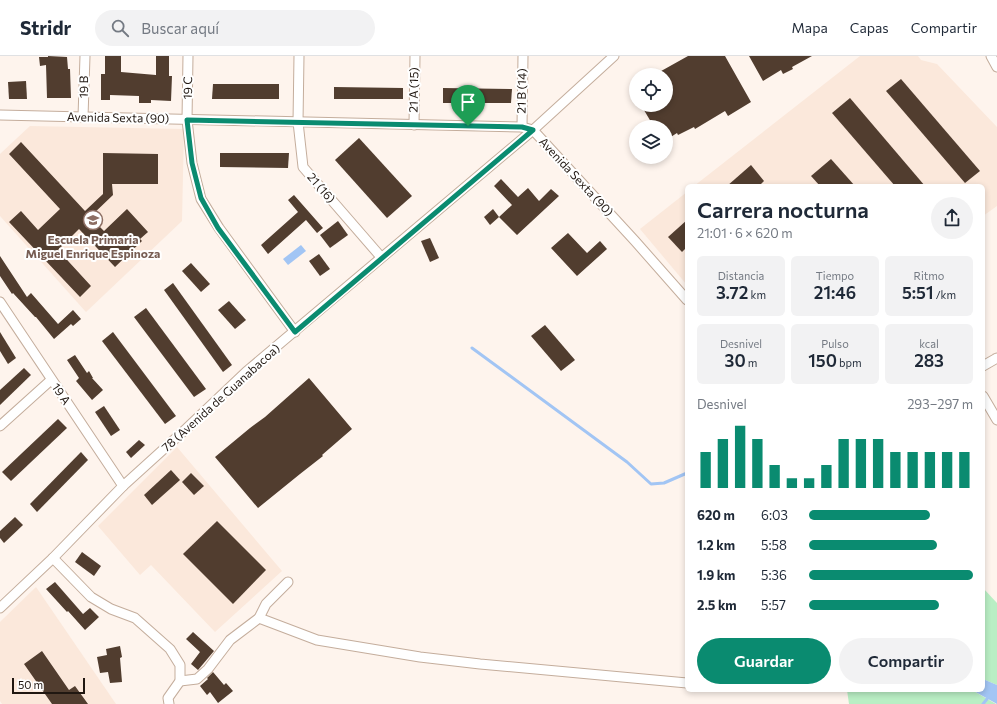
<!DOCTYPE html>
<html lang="es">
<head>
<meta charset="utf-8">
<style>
  :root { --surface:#fff; --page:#f2f2f3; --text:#1f2937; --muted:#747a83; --line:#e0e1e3; --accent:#0a8b70 }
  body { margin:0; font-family:Commissioner,sans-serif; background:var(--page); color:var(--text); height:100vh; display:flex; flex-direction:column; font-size:15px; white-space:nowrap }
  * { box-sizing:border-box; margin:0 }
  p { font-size:13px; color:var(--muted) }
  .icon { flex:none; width:22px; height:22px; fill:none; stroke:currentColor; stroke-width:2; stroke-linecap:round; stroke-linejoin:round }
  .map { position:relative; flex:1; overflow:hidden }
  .sheet { position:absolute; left:685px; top:128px; width:300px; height:508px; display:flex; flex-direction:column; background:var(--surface); border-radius:6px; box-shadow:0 2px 6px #0003 }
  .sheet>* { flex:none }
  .controls { position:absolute; left:629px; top:12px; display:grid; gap:8px }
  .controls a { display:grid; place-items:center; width:44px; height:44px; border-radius:50%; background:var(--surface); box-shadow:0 2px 6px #0003; font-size:20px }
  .scale { position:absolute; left:12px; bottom:10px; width:73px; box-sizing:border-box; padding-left:4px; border:2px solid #201711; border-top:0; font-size:11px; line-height:14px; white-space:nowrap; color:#201711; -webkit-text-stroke:3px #fff; paint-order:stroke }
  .pin { position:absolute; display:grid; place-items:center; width:34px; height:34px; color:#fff; margin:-41px -17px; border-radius:50% 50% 50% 0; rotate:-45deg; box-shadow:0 0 4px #0007 }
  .pin .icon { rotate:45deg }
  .round { display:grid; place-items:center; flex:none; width:42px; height:42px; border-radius:21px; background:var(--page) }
  .headline { display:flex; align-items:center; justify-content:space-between; height:68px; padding:0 12px }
  h1 { font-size:22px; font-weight:600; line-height:30px }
  .figures { display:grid; grid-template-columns:repeat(3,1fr); gap:6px; height:68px; padding:4px 12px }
  .figures div { display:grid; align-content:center; border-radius:6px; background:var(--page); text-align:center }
  .figures b { font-size:17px; font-weight:600 }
  .figures small { font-size:11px; font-weight:400 }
  .figures p { font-size:11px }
  .chart { height:112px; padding:8px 12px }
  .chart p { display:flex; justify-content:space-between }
  .chart svg { width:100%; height:72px; margin-top:4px; stroke:var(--accent); stroke-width:6 }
  .button { display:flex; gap:8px; margin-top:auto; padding:8px 12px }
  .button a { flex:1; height:46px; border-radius:24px; background:var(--accent); color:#fff; font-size:16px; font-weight:600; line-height:46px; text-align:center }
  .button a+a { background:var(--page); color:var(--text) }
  ul { padding:0 12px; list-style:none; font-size:13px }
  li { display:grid; grid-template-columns:64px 48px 1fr; align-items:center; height:30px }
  li i { height:10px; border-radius:5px; background:var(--accent) }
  header { display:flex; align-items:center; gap:24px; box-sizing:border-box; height:56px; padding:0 20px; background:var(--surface); border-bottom:1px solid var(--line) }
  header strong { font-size:19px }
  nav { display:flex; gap:22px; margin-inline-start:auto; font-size:14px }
  .search { width:280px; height:36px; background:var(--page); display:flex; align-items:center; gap:10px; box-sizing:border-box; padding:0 14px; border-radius:22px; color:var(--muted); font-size:15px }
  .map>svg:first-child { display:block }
  .built { fill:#fbe8db }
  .green { fill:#b9eec4 }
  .water { fill:#a2c5f4 }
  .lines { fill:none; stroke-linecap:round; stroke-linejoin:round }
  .stream { stroke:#a2c5f4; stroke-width:3 }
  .building { fill:#513d2f }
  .minor-casing { stroke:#c4ad9c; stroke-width:11 }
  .minor { stroke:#fff; stroke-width:9 }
  .route-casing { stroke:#fff; stroke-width:8 }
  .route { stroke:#0a8b70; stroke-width:5 }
  .labels { text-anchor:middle; stroke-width:4; stroke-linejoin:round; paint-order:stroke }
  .street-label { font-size:12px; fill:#201711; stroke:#fff }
  .education-label { font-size:12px; font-weight:bold; fill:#785e54; stroke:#fff }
</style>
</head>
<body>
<header>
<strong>Stridr</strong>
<div class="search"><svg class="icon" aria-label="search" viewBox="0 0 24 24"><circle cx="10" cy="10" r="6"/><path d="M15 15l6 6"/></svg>Buscar aquí</div>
<nav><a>Mapa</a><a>Capas</a><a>Compartir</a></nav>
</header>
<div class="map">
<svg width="997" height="648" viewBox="0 0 997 648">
  <rect width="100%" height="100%" fill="#fef4ed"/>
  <g class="built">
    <polygon points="860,0 918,0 921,4 937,8 997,71 997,150 983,160 983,130 694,130"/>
    <polygon points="30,70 184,73 182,165 86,256 0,160 0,98"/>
    <polygon points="687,136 687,229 640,173"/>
    <polygon points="177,391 282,515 215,576 151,509 140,519 98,470"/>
    <polygon points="36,531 116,648 2,648 0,645 0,566"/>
  </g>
  <g class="green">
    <polygon points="983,532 997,547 997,629 983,623"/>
    <polygon points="847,634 972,634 996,648 849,648"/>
  </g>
  <g class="water">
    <polygon points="301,189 306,195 288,209 283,203"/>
    <polygon points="983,623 997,629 997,648 972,634 983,634"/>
  </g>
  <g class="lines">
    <g class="stream">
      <polyline points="472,292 627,406 651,428 664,427 687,417"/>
      <polyline points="983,648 987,643"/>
    </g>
  </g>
  <g class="building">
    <polygon points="48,0 67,1 68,13 70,13 71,42 47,42 46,9 40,10 39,1 48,1"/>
    <polygon points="105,0 121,0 121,16 156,19 156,0 169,0 169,20 172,20 171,45 151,44 151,47 139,47 139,40 110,39 110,44 101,44 101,18 105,18"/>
    <polygon points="688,0 725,0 751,46 728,60 725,55 695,73 694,71 678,79 677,77 666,84 666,71 654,71 641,49 666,49 666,19 654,19"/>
    <polygon points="749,0 812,0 792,11 793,13 783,18 781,14 763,25"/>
    <polygon points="901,23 980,115 965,127 886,35"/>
    <polygon points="26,25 27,43 9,43 8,26"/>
    <polygon points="213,28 279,28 279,43 212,43"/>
    <polygon points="334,31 403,32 403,43 334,43"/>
    <polygon points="443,32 512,33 511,47 443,47"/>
    <polygon points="850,42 925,130 895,130 832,57"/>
    <polygon points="359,82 412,140 387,162 335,104"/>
    <polygon points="21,86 85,155 103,138 103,97 158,98 158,128 112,128 113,139 90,161 104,175 127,153 148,176 140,183 142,185 115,211 79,173 58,194 91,230 80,241 9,166 21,155 38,174 60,153 9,98"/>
    <polygon points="220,97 289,97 288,112 220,111"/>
    <polygon points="831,103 855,130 820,130 811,120"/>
    <polygon points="751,109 764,125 759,130 727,130"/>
    <polygon points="501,123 518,141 528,132 539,145 551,133 559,140 517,179 499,161 512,149 494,130"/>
    <polygon points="294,139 323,172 317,177 306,164 268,198 261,189 298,156 288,144"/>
    <polygon points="493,153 499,161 490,169 484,161"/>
    <polygon points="687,164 687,191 682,196 668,181"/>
    <polygon points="338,165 348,179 330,192 320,179"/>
    <polygon points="568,177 587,197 600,185 607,193 577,220 551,192"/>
    <polygon points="430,182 439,202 430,206 421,185"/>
    <polygon points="319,198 330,213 320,220 309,205"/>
    <polygon points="0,200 27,241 31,237 58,268 73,254 81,263 73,270 71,268 54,283 36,261 35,261 13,237 12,238 0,220"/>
    <polygon points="191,207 210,228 201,236 182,215"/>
    <polygon points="173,227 232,309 223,316 164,234"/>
    <polygon points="229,245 246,264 235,273 218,254"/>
    <polygon points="146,252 206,333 194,341 134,261"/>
    <polygon points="545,269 575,304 561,315 531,280"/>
    <polygon points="0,276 16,302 8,308 0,295"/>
    <polygon points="113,276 176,360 165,368 102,285"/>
    <polygon points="75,299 87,317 89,315 93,322 92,322 103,334 92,344 76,325 79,322 67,304"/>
    <polygon points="24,312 31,319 0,349 0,334"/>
    <polygon points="309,322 352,373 322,399 323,400 300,418 258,452 215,401 250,372 265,361"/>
    <polygon points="104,350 120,374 111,380 95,356"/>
    <polygon points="58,363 67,372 11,425 2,416"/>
    <polygon points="139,384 145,389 131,402 126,396"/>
    <polygon points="81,396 88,404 37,456 30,448"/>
    <polygon points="171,414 180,424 152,449 144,439"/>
    <polygon points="191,417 204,430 194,439 182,426"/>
    <polygon points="15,461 23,469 4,487 0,482 0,475"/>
    <polygon points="217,465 266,514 233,548 183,498"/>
    <polygon points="82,496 101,510 94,520 75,506"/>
    <polygon points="55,526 83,558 90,552 99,561 85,574 68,555 67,556 46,533"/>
    <polygon points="193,576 214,595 198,614 191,608 200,596 186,583"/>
    <polygon points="120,590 122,601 120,602 122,626 110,627 108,616 100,617 97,601 107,599 106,593"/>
    <polygon points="42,595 69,634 75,630 88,648 52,648 24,608"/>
    <polygon points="213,616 224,629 226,627 233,635 218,647 210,636 207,639 200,630 208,623 207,622"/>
  </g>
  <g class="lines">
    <defs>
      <g id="minor">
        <polyline points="188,0 187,64 192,107 201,143 219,172 295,276"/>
        <polyline points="299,0 298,66 303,111 381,201"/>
        <polyline points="991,0 997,11"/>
        <polyline points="0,59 522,71 533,74 635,185 687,244"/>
        <polyline points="83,61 85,0"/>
        <polyline points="414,69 415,0"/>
        <polyline points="522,71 523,0"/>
        <polyline points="0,246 123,430"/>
        <polyline points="983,310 997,302"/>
        <polyline points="983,340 997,364"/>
        <polyline points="0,370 51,324"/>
        <polyline points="53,502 91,541 111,553 135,562 170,593 180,609 180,625 168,642 169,648"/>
        <polyline points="0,552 53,502 123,430 187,372 246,316 533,74 614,0"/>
        <polyline points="259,562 317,584 420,601 480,608 687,627"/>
        <polyline points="180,625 197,623 208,613 230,584 259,562 266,548 288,526"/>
      </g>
    </defs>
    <use href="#minor" class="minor-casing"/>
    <use href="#minor" class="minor"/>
  </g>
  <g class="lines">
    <defs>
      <polygon id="route" points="187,64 522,71 533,74 295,276 218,172 201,142 192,107"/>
    </defs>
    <use href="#route" class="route-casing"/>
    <use href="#route" class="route"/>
  </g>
  <defs>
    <symbol id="school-ring" viewBox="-11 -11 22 22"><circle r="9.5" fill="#fff" stroke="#8d6e63" stroke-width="1.5"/><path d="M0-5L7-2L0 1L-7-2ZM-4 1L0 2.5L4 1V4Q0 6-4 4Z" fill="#8d6e63"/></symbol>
  </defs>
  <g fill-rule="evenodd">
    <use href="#school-ring" x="82" y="153" width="22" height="22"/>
  </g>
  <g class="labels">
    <g class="street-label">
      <text transform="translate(84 31) rotate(-89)" y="4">19 B</text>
      <text transform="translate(188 32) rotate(-89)" y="4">19 C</text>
      <text transform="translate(414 34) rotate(-89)" y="4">21 A (15)</text>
      <text transform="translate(522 35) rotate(-89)" y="4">21 B (14)</text>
      <text transform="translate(118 62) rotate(1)" y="4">Avenida Sexta (90)</text>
      <text transform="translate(576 121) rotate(47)" y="4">Avenida Sexta (90)</text>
      <text transform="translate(321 132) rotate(49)" y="4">21 (16)</text>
      <text transform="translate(61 338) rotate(56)" y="4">19 A</text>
      <text transform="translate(221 342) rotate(-42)" y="4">78 (Avenida de Guanabacoa)</text>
    </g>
    <g class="education-label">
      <text x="93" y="188">Escuela Primaria<tspan x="93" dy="14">Miguel Enrique Espinoza</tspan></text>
    </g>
  </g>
</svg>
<div class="controls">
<a><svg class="icon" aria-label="locate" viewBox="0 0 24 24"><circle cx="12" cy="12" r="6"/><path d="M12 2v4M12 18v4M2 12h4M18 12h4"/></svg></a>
<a><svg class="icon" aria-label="layers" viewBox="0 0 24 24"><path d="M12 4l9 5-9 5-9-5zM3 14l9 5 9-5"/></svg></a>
</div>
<div class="scale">50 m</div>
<div class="pin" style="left:468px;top:70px;background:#1e9e55"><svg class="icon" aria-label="arrive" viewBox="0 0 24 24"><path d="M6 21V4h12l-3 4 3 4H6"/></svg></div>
<section class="sheet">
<div class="headline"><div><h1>Carrera nocturna</h1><p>21:01 · 6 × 620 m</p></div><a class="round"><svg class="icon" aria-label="share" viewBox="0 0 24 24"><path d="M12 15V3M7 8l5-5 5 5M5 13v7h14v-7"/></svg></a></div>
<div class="figures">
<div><p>Distancia</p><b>3.72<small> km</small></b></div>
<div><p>Tiempo</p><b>21:46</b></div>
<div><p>Ritmo</p><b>5:51<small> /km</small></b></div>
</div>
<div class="figures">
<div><p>Desnivel</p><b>30<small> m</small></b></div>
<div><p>Pulso</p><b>150<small> bpm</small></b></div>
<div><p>kcal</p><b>283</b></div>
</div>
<div class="chart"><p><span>Desnivel</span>293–297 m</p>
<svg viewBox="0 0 160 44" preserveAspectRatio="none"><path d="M5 44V22M15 44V14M25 44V6M35 44V14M45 44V30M55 44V38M65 44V38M75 44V30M85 44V14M95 44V14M105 44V14M115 44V22M125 44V22M135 44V22M145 44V22M155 44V22"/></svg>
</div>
<ul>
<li><b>620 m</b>6:03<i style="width:74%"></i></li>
<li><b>1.2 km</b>5:58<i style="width:78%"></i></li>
<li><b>1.9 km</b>5:36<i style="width:100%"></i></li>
<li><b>2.5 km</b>5:57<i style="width:79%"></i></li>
</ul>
<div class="button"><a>Guardar</a><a>Compartir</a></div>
</section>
</div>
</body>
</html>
